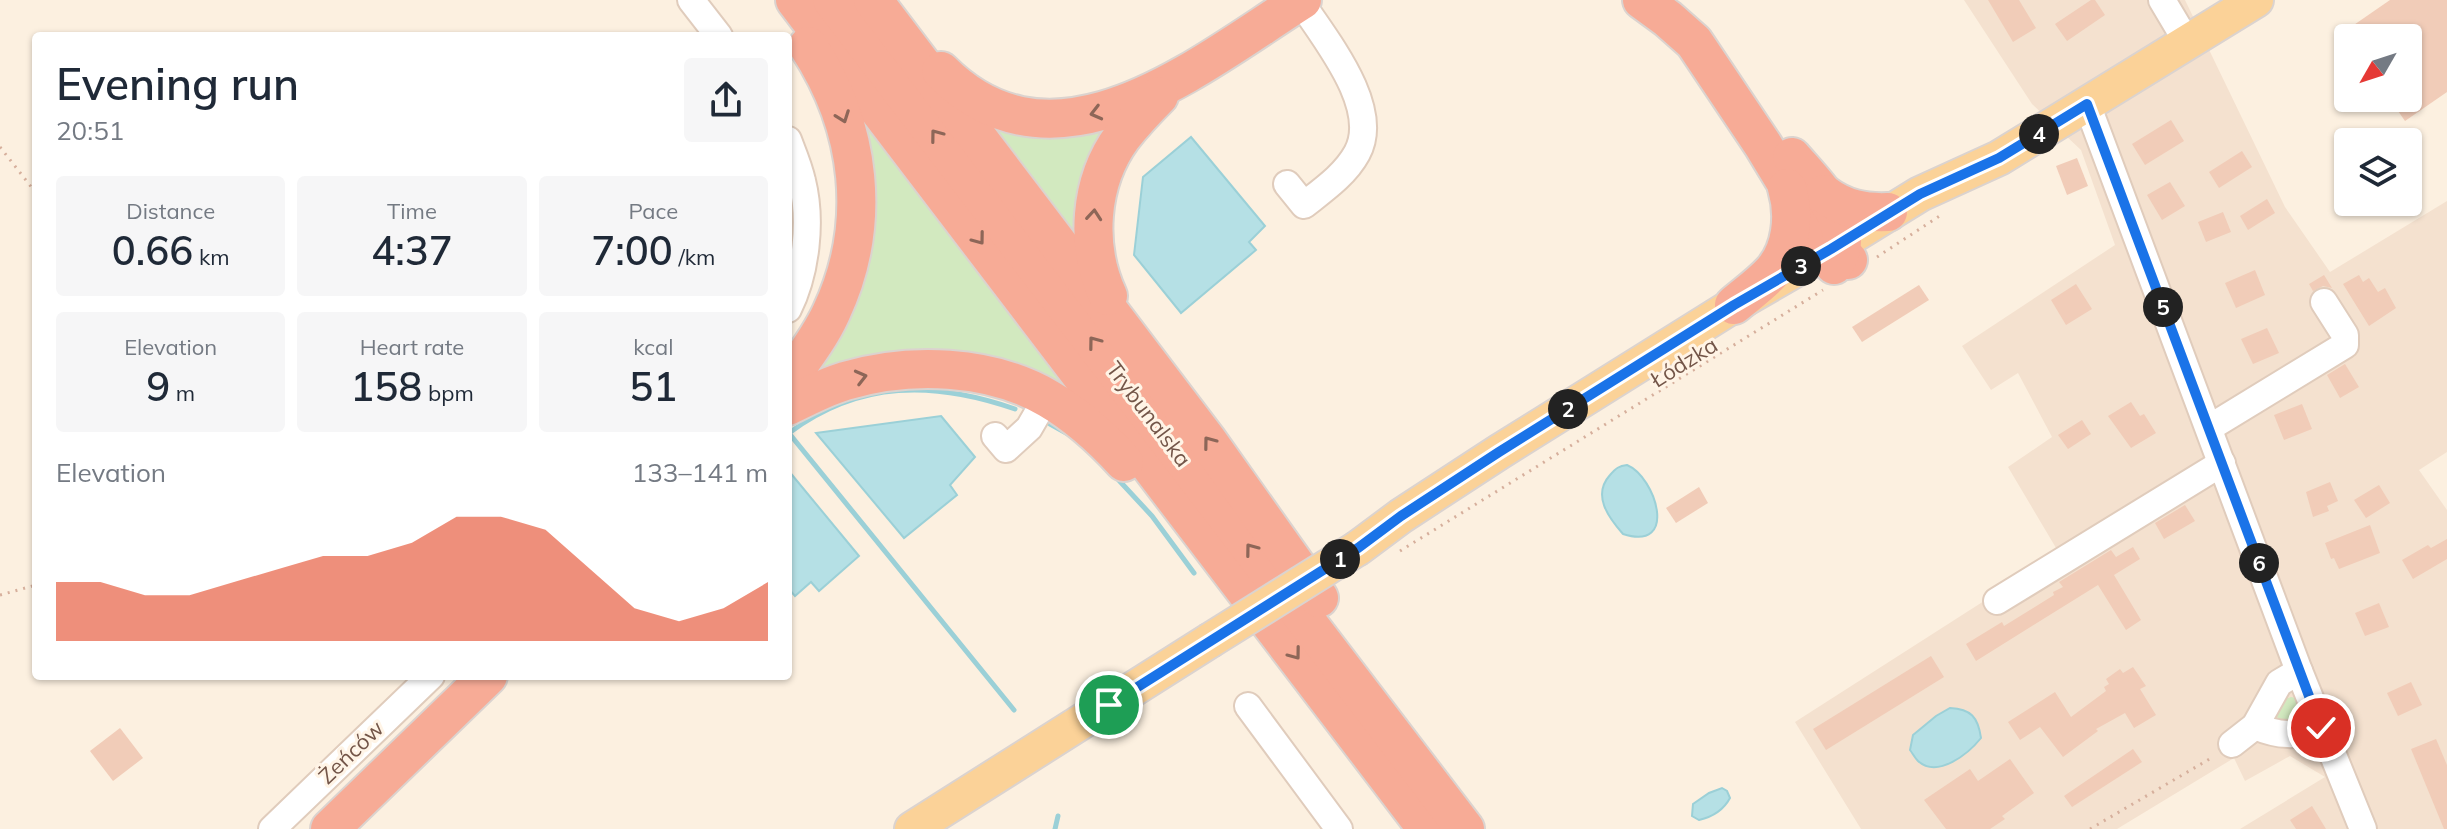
<!DOCTYPE html>
<html lang="en">
<head>
<meta charset="utf-8">
<style>
  :root { --surface:#fff; --page:#f6f6f7; --text:#1f2937; --muted:#747a83; --accent:#e76144 }
  body { margin:0; font-family:Mulish,sans-serif; background:var(--page); color:var(--text); height:100vh; display:flex; flex-direction:column; font-size:30px; white-space:nowrap }
  * { box-sizing:border-box; margin:0 }
  p { font-size:26px; color:var(--muted) }
  .icon { flex:none; width:44px; height:44px; fill:none; stroke:currentColor; stroke-width:2; stroke-linecap:round; stroke-linejoin:round }
  .map { position:relative; flex:1; overflow:hidden }
  .side { position:absolute; left:32px; top:32px; width:760px; height:648px; display:flex; flex-direction:column; background:var(--surface); border-radius:8px; box-shadow:0 2px 6px #0004 }
  .side>* { flex:none }
  .needle { width:52px; rotate:231deg }
  .fabs { position:absolute; left:2334px; top:24px; display:grid; gap:16px }
  .fabs a { display:grid; place-items:center; width:88px; height:88px; border-radius:8px; background:var(--surface); box-shadow:0 2px 6px #0004; font-size:40px }
  .pin { position:absolute; display:grid; place-items:center; width:68px; height:68px; color:#fff; margin:-34px; border:4px solid #fff; border-radius:50%; box-shadow:0 2px 8px #0007 }
  .km { position:absolute; width:40px; height:40px; margin:-20px; border-radius:50%; background:#222; color:#fff; font-size:22px; line-height:40px; text-align:center }
  .round { display:grid; place-items:center; flex:none; width:84px; height:84px; border-radius:8px; background:var(--page) }
  .head { display:flex; align-items:center; justify-content:space-between; height:136px; padding:0 24px }
  h1 { font-size:44px; font-weight:600; line-height:60px }
  .metrics { display:grid; grid-template-columns:repeat(3,1fr); gap:12px; height:136px; padding:8px 24px }
  .metrics div { display:grid; align-content:center; border-radius:8px; background:var(--page); text-align:center }
  .metrics b { font-size:40px; font-weight:600 }
  .metrics small { font-size:22px; font-weight:400 }
  .metrics p { font-size:22px }
  .chart { height:224px; padding:16px 24px }
  .chart p { display:flex; justify-content:space-between }
  .chart svg { width:100%; height:144px; margin-top:8px; fill:var(--accent); opacity:.7 }
  .map>svg:first-child { display:block }
  .residential { fill:#f4e1cf }
  .green { fill:#d2e9bf }
  .water { fill:#b5e0e5; stroke:#9bd0d7; stroke-width:2 }
  .lines { fill:none; stroke-linecap:round; stroke-linejoin:round }
  .stream { stroke:#9bd0d7; stroke-width:5 }
  .building { fill:#f1ccb8 }
  .minor-casing { stroke:#e0ccbc; stroke-width:30 }
  .major-casing { stroke:#dbd3cf; stroke-width:38 }
  .highway-casing { stroke:#dbd3cf; stroke-width:42 }
  .path { stroke:#d6af9c; stroke-width:3; stroke-dasharray:2 6; stroke-linecap:butt }
  .minor { stroke:#fff; stroke-width:26 }
  .major { stroke:#fbd298; stroke-width:34 }
  .highway { stroke:#f7ab96; stroke-width:38 }
  .major-bridge-casing { stroke:#dbd3cf; stroke-width:38; stroke-linecap:butt }
  .major-bridge { stroke:#fbd298; stroke-width:34 }
  .oneway { stroke:#8d6658 }
  .route-casing { stroke:#fff; stroke-width:16 }
  .route { stroke:#1a73e8; stroke-width:10 }
  .labels { text-anchor:middle; stroke-width:6; stroke-linejoin:round; paint-order:stroke }
  .street-label { font-size:22px; fill:#735548; stroke:#fff4e6 }
</style>
</head>
<body>
<div class="map">
<svg width="2447" height="829" viewBox="0 0 2447 829">
  <rect width="100%" height="100%" fill="#fcf0e0"/>
  <polygon class="residential" points="1964,0 2185,0 2285,207 2330,272 2447,201 2447,452 2419,470 2447,510 2447,829 2240,829 2325,777 2290,756 2245,781 2234,758 2117,829 1861,829 1795,722 2059,553 2008,467 2052,437 2018,373 1991,390 1962,346 2115,245 2081,150 2032,104"/>
  <g class="green">
    <polygon points="855,109 1071,391 1022,378 797,385 842,322"/>
    <polygon points="977,112 1122,116 1085,251"/>
    <path d="M2291 697 2296 698 2305 715 2300 724 2279 721C2274 712 2278 708 2282 700Z"/>
  </g>
  <g class="water">
    <polygon points="1191,137 1265,226 1249,242 1256,250 1181,313 1134,255 1143,177"/>
    <polygon points="941,416 975,457 950,485 957,495 904,538 816,433"/>
    <path d="M1627 465C1656 477 1679 552 1623 534 1608 517 1592 495 1610 475 1616 468 1619 466 1627 465Z"/>
    <polygon points="788,470 859,556 819,591 811,582 795,596 788,588"/>
    <path d="M1950 708C1971 709 1978 717 1981 738 1969 753 1938 779 1918 761 1915 758 1913 754 1910 750L1913 735 1936 716Z"/>
    <path d="M1722 788 1727 791 1730 798C1723 811 1712 817 1699 820L1692 816 1693 804 1709 793Z"/>
  </g>
  <g class="lines">
    <g class="stream">
      <polyline points="1050,424 1068,434"/>
      <polyline points="788,432 1014,710"/>
      <path d="M789 433C860 380 934 381 1015 409"/>
      <polyline points="1114,475 1152,516 1194,573"/>
      <polyline points="1055,829 1058,816"/>
    </g>
  </g>
  <g class="building">
    <polygon points="1988,0 2019,0 2036,28 2013,42"/>
    <polygon points="2091,0 2095,0 2105,15 2067,41 2055,24"/>
    <polygon points="2390,0 2447,0 2447,92 2405,121 2389,98 2408,98 2408,38 2335,38"/>
    <polygon points="2171,120 2184,141 2145,165 2132,144"/>
    <polygon points="2242,151 2252,167 2219,188 2209,172"/>
    <polygon points="2077,158 2088,186 2067,195 2056,166"/>
    <polygon points="2170,182 2185,206 2162,220 2147,195"/>
    <polygon points="2267,199 2275,213 2248,230 2240,216"/>
    <polygon points="2223,212 2231,232 2206,242 2198,222"/>
    <polygon points="2255,270 2265,295 2236,308 2225,283"/>
    <polygon points="2324,275 2332,288 2323,286 2313,291 2309,284"/>
    <polygon points="2359,275 2363,282 2369,278 2378,292 2385,288 2396,308 2369,326 2343,284"/>
    <polygon points="2076,284 2092,309 2066,325 2051,300"/>
    <polygon points="1919,285 1929,300 1862,342 1852,327"/>
    <polygon points="2267,328 2279,353 2253,364 2241,339"/>
    <polygon points="2345,364 2359,387 2340,398 2327,375"/>
    <polygon points="2131,402 2140,416 2144,414 2156,433 2131,448 2108,416"/>
    <polygon points="2302,404 2312,429 2284,440 2274,415"/>
    <polygon points="2082,420 2091,434 2068,449 2058,435"/>
    <polygon points="2330,482 2338,501 2327,506 2329,511 2313,517 2306,492"/>
    <polygon points="2379,485 2390,503 2366,518 2354,500"/>
    <polygon points="1699,487 1708,503 1676,523 1666,508"/>
    <polygon points="2185,505 2195,521 2164,539 2155,523"/>
    <polygon points="2370,525 2380,553 2339,569 2334,558 2331,559 2325,543"/>
    <polygon points="2447,539 2447,559 2413,579 2402,560 2428,545 2431,548"/>
    <polygon points="2133,547 2140,559 2114,575 2141,620 2126,630 2098,585 1976,661 1966,644 2002,622 2004,626 2054,595 2053,592 2063,587 2059,582 2111,550 2116,557"/>
    <polygon points="2379,603 2389,627 2365,636 2355,613"/>
    <polygon points="1931,656 1944,677 1826,750 1813,729"/>
    <polygon points="2133,667 2146,686 2140,689 2156,715 2134,728 2125,713 2096,729 2098,731 2063,757 2040,727 2020,740 2008,722 2055,692 2071,717 2106,691 2104,687 2109,684 2106,679 2120,669 2123,673"/>
    <polygon points="2411,682 2422,705 2398,716 2387,693"/>
    <polygon points="120,728 143,758 113,781 90,751"/>
    <polygon points="2436,739 2447,765 2447,829 2444,829 2411,749"/>
    <polygon points="2133,749 2142,762 2072,807 2064,796"/>
    <polygon points="2010,759 2034,793 2002,816 2005,819 1990,829 1946,829 1924,800 1970,769 1978,781"/>
    <polygon points="2312,806 2326,829 2296,829 2290,820"/>
  </g>
  <g class="lines">
    <defs>
      <g id="minor">
        <polyline points="691,0 719,36"/>
        <polyline points="2162,0 2187,42"/>
        <polyline points="2087,104 2299,671 2363,829"/>
        <path d="M788 140C793 153 799 167 802 181 812 221 806 273 788 309"/>
        <path d="M1287 184 1304 205C1323 190 1345 175 1357 153 1382 107 1324 38 1300 1"/>
        <polyline points="2209,428 2345,345 2345,335 2324,302"/>
        <polyline points="995,436 1006,449 1029,428 1047,397"/>
        <polyline points="1997,601 2222,463"/>
        <polyline points="1248,706 1339,829"/>
        <path d="M2255 726C2278 736 2298 737 2321 728"/>
        <polyline points="2232,744 2255,726 2279,683 2299,671"/>
        <polyline points="272,829 431,676"/>
      </g>
      <g id="major">
        <polyline points="1358,548 1401,516 1499,452 1734,305 1831,249 1920,194 1999,158 2256,0"/>
        <polyline points="912,829 1209,641"/>
      </g>
      <g id="highway">
        <polyline points="795,0 1427,829"/>
        <polyline points="832,0 1465,829"/>
        <polyline points="873,0 1207,440 1319,598"/>
        <polyline points="1642,0 1668,19 1694,42 1763,145 1817,234 1831,249 1848,260"/>
        <path d="M941 71C1056 186 1199 65 1302 0"/>
        <path d="M1792 157C1816 185 1860 226 1834 265"/>
        <path d="M1824 194C1844 209 1864 213 1888 212"/>
        <path d="M1108 296C1085 246 1089 182 1122 137 1133 123 1146 109 1159 96"/>
        <path d="M1734 305C1747 294 1761 284 1772 272 1792 250 1795 215 1787 188"/>
        <path d="M788 380C803 359 820 337 831 313 873 224 861 127 808 46"/>
        <path d="M788 406C806 397 825 387 845 381 909 362 990 364 1049 399 1078 416 1102 438 1124 462"/>
        <polyline points="330,829 488,676"/>
      </g>
    </defs>
    <use href="#minor" class="minor-casing"/>
    <use href="#major" class="major-casing"/>
    <use href="#highway" class="highway-casing"/>
    <g class="path">
      <polyline points="0,147 36,193"/>
      <polyline points="1877,257 1941,215"/>
      <polyline points="1400,551 1823,290"/>
      <polyline points="0,595 36,585"/>
      <polyline points="2090,829 2213,757"/>
    </g>
    <use href="#minor" class="minor"/>
    <use href="#major" class="major"/>
    <use href="#highway" class="highway"/>
    <defs>
      <polyline id="major-bridge" points="1209,641 1358,548"/>
    </defs>
    <use href="#major-bridge" class="major-bridge-casing"/>
    <use href="#major-bridge" class="major-bridge"/>
  </g>
  <defs><path id="oneway-chevron" d="M-2-3.5L2.5 0L-2 3.5" fill="none" stroke-width="1.6" stroke-linecap="round" stroke-linejoin="round" transform="scale(2)"/></defs>
  <g class="oneway">
    <use href="#oneway-chevron" transform="translate(1096 113) rotate(166)"/>
    <use href="#oneway-chevron" transform="translate(843 117) rotate(70)"/>
    <use href="#oneway-chevron" transform="translate(936 135) rotate(-127)"/>
    <use href="#oneway-chevron" transform="translate(1094 215) rotate(-85)"/>
    <use href="#oneway-chevron" transform="translate(979 239) rotate(53)"/>
    <use href="#oneway-chevron" transform="translate(1094 342) rotate(-127)"/>
    <use href="#oneway-chevron" transform="translate(861 377) rotate(-14)"/>
    <use href="#oneway-chevron" transform="translate(1209 442) rotate(-127)"/>
    <use href="#oneway-chevron" transform="translate(1251 549) rotate(-127)"/>
    <use href="#oneway-chevron" transform="translate(1295 654) rotate(53)"/>
  </g>
  <g class="lines">
    <defs>
      <polyline id="route" points="1109,705 1358,548 1401,516 1499,452 1734,305 1831,249 1920,194 1999,158 2087,104 2321,728"/>
    </defs>
    <use href="#route" class="route-casing"/>
    <use href="#route" class="route"/>
  </g>
  <g class="labels">
    <g class="street-label">
      <text transform="translate(1684 362) rotate(-32)" y="8">Łódzka</text>
      <text transform="translate(1149 414) rotate(53)" y="8">Trybunalska</text>
      <text transform="translate(351 752) rotate(-44)" y="8">Żeńców</text>
    </g>
  </g>
</svg>
<div class="fabs">
<a><svg class="needle" viewBox="-14 -14 28 28"><path d="M0-13l5 13h-10z" fill="#e53935"/><path d="M0 13l5-13h-10z" fill="#747a83"/></svg></a>
<a><svg class="icon" aria-label="layers" viewBox="0 0 24 24"><path d="M12 4l9 5-9 5-9-5zM3 14l9 5 9-5"/></svg></a>
</div>
<div class="pin" style="left:1109px;top:705px;background:#1e9e55"><svg class="icon" aria-label="arrive" viewBox="0 0 24 24"><path d="M6 21V4h12l-3 4 3 4H6"/></svg></div>
<div class="pin" style="left:2321px;top:728px;background:#d93025"><svg class="icon" aria-label="check" viewBox="0 0 24 24"><path d="M5 12l5 5 9-10"/></svg></div>
<b class="km" style="left:1340px;top:559px">1</b>
<b class="km" style="left:1568px;top:409px">2</b>
<b class="km" style="left:1801px;top:266px">3</b>
<b class="km" style="left:2039px;top:134px">4</b>
<b class="km" style="left:2163px;top:307px">5</b>
<b class="km" style="left:2259px;top:563px">6</b>
<section class="side">
<div class="head"><div><h1>Evening run</h1><p>20:51</p></div><a class="round"><svg class="icon" aria-label="share" viewBox="0 0 24 24"><path d="M12 15V3M7 8l5-5 5 5M5 13v7h14v-7"/></svg></a></div>
<div class="metrics">
<div><p>Distance</p><b>0.66<small> km</small></b></div>
<div><p>Time</p><b>4:37</b></div>
<div><p>Pace</p><b>7:00<small> /km</small></b></div>
</div>
<div class="metrics">
<div><p>Elevation</p><b>9<small> m</small></b></div>
<div><p>Heart rate</p><b>158<small> bpm</small></b></div>
<div><p>kcal</p><b>51</b></div>
</div>
<div class="chart"><p><span>Elevation</span>133–141 m</p>
<svg viewBox="0 0 160 44" preserveAspectRatio="none"><path d="M0 44V26L10 26L20 30L30 30L40 26L50 22L60 18L70 18L80 14L90 6L100 6L110 10L120 22L130 34L140 38L150 34L160 26V44z"/></svg>
</div>
</section>
</div>
</body>
</html>
